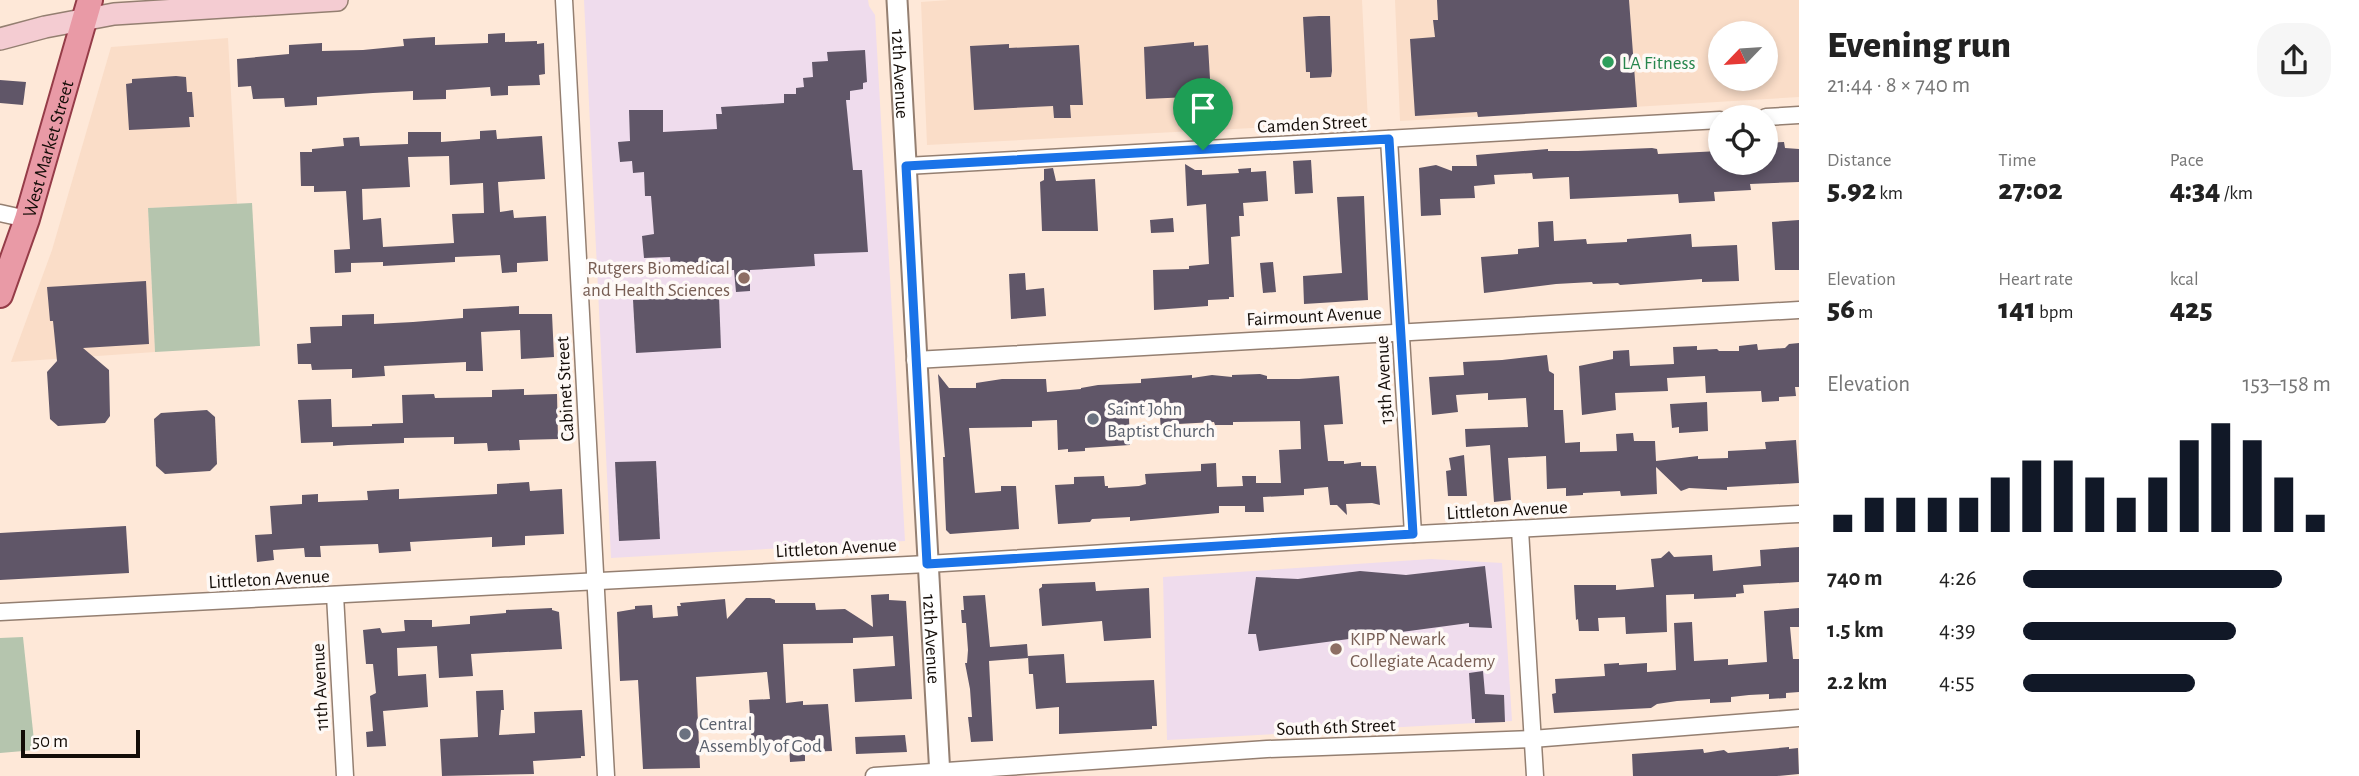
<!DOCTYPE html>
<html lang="en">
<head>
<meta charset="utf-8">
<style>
  :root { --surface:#fff; --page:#f6f6f6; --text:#222; --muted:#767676; --accent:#111827 }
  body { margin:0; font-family:"Alegreya Sans",sans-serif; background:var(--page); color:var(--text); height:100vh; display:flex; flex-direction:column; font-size:26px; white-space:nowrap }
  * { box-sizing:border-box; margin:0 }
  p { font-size:23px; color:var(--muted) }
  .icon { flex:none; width:38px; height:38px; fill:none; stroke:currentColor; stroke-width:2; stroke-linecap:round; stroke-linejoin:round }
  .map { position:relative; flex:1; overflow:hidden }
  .drawer { display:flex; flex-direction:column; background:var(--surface); width:560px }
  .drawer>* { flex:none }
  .needle { width:46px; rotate:245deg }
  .tools { position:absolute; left:1708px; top:21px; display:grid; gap:14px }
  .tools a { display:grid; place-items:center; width:70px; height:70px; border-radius:50%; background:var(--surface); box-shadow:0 4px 10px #0003; font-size:35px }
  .scale { position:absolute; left:21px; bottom:18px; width:119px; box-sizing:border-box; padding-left:7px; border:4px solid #140d08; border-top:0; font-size:19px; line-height:24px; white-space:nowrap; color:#140d08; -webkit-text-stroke:5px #fef9f6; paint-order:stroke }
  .pin { position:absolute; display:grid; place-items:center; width:60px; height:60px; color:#fff; margin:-72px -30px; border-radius:50% 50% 50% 0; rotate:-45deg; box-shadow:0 0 7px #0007 }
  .pin .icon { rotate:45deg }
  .round { display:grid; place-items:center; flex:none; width:74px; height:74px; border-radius:28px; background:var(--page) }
  .overview { display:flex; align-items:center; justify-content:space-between; height:119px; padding:0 28px }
  h1 { font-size:38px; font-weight:800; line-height:52px }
  .metrics { display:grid; grid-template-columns:repeat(3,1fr); gap:10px; height:119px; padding:7px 28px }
  .metrics div { display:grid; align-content:center }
  .metrics b { font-size:30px; font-weight:800 }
  .metrics small { font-size:19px; font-weight:400 }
  .metrics p { font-size:19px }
  .chart { height:196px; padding:14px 28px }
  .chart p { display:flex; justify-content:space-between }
  .chart svg { width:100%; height:126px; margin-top:7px; stroke:var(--accent); stroke-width:6 }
  ul { padding:0 28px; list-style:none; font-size:23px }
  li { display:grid; grid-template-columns:112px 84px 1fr; align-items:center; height:52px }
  li i { height:18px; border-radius:9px; background:var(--accent) }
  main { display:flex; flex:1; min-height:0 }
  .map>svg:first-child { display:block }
  .built { fill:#faddc8; fill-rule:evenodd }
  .education { fill:#efdced }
  .green { fill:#b5c5ae }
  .building { fill:#605668; fill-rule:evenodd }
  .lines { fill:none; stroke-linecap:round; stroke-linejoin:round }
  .minor-casing { stroke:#947f71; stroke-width:19 }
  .tertiary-casing { stroke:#947f71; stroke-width:23 }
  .secondary-casing { stroke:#947f71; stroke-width:24 }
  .primary-casing { stroke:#953c48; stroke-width:28 }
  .minor { stroke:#fff; stroke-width:16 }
  .tertiary { stroke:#fff; stroke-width:19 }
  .secondary { stroke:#f4ccd2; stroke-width:21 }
  .primary { stroke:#e99aa6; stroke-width:24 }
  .route-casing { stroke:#fff; stroke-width:14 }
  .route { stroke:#1a73e8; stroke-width:9 }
  .leisure-dot { fill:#2e9e5b; stroke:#fef9f6; stroke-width:2.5 }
  .education-dot { fill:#8d6e63; stroke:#fef9f6; stroke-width:2.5 }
  .worship-dot { fill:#6b7280; stroke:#fef9f6; stroke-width:2.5 }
  .labels { text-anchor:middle; stroke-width:7; stroke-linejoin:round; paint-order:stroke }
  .leisure-label { font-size:19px; fill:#27864d; stroke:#fef9f6; text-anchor:start }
  .street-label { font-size:19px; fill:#140d08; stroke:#fef9f6 }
  .education-label { font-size:19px; fill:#785e54; stroke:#fef9f6; text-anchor:end }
  .worship-label { font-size:19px; fill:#5b616d; stroke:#fef9f6; text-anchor:start }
</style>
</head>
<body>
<main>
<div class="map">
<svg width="1799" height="776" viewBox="0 0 1799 776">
  <rect width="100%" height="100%" fill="#fee8d8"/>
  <g class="built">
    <polygon points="949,0 1362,0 1368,122 927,145 921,2"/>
    <path d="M1395 0H1799V97L1400 121ZM1720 33H1766V79H1720Z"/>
    <polygon points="228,38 237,204 148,208 155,352 11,362 52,250 111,47"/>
  </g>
  <g class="education">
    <polygon points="584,0 868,0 869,6 875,15 905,541 611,558"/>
    <polygon points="1431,559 1502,563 1512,721 1167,740 1163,577"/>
  </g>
  <g class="green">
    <polygon points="252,203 260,346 155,352 148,208"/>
    <polygon points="23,637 35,750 0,753 0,638"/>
  </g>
  <g class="building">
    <polygon points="1437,0 1629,0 1637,107 1478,117 1477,112 1415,116 1410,39 1435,37 1433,20 1438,20"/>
    <polygon points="1319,16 1330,16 1332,71 1331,77 1310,78 1310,72 1306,72 1303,17"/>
    <polygon points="505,33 505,42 537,41 537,44 544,43 545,74 539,75 540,85 508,86 508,95 491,96 490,87 446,90 446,99 413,100 413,91 373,93 317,97 317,105 285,107 284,98 253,99 251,86 238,87 237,59 289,54 289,45 322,43 322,51 363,50 404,46 403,39 418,38 435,37 435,45 488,43 488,34"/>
    <polygon points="1194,42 1194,46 1208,45 1211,96 1146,99 1144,47"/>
    <polygon points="1009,44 1009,48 1079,45 1083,105 1070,105 1071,118 1054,118 1053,106 974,110 970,46"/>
    <polygon points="865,50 867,82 863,83 863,89 850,91 850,100 846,100 853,170 862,170 868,252 814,254 815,266 750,270 750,291 736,292 734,270 672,273 670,257 644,258 642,236 654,234 651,196 645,196 644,172 633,173 632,161 620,162 618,142 630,141 629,110 663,110 663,132 717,129 716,114 722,114 721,107 784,103 784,94 796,94 796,88 804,87 803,78 813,77 812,62 828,61 827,52"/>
    <polygon points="176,76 186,77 187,92 192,92 194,117 189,117 190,127 129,130 126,84 132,83 132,79"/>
    <polygon points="0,80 26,82 23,105 0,103"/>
    <path d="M496 130 497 139 542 136 545 179 498 182 500 212 513 210 514 218 546 216 548 261 517 263V272L502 273 500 255 455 257V262L383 266V262L351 263V272L335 273 334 250 350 249 346 191 314 192V186H301L300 152H312V149L344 146 343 138 359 137 360 146 408 144V132H441V142L480 139V131ZM449 156 450 185 483 183 484 213 452 214 454 243 383 247 381 218 363 220 362 189 410 187 408 157Z"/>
    <polygon points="1784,142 1785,148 1799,149 1799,182 1750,184 1751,190 1714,192 1715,201 1679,203 1678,194 1570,199 1569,177 1533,179 1532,173 1494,175 1495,184 1474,186 1475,198 1440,199 1441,215 1421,216 1419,168 1436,165 1452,171 1452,166 1477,166 1476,155 1548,149 1548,151 1578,151 1652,148 1657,149 1658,154 1720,151 1720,163 1766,163 1766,143"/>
    <polygon points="1311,160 1313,193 1295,194 1293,161"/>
    <polygon points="1185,164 1195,170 1202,170 1202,175 1239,173 1238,169 1251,168 1251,172 1266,171 1268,201 1243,203 1244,216 1239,216 1240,236 1231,237 1234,297 1229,297 1229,299 1208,300 1208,306 1154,310 1153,270 1189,269 1189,266 1209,264 1206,204 1187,206"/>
    <polygon points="1053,168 1056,181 1095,179 1098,231 1042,231 1040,182 1044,180 1044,169"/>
    <polygon points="1364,196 1368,300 1304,304 1303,276 1342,273 1337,197"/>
    <polygon points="1173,218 1174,232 1151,233 1150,220"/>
    <polygon points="1799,220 1799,270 1775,270 1772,222"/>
    <polygon points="1553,221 1554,241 1586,239 1587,244 1627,242 1627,239 1691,234 1692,247 1737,245 1739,281 1702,282 1702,279 1620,285 1618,283 1593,284 1592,282 1556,284 1484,293 1481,257 1518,254 1518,249 1539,247 1538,222"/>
    <polygon points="1273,262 1276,292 1263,293 1260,263"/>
    <polygon points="1025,273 1026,290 1044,288 1046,316 1011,319 1009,274"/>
    <polygon points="146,281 149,344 83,348 109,370 110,416 105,423 58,426 50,419 47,372 57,361 53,321 50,321 47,287"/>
    <polygon points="719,296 721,348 636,353 633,300"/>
    <polygon points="519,306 519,314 552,314 554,357 521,359 520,330 481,332 483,371 466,371 466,362 384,366 385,376 352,378 352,369 312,370 311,364 298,364 297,344 311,343 310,327 342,326 342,315 374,314 374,324 413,322 463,318 463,309"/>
    <polygon points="1799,343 1799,387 1795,387 1796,396 1779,397 1779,401 1762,402 1761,391 1706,393 1705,376 1667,378 1668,391 1615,393 1616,410 1582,415 1579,366 1613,359 1613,351 1629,350 1630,366 1674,364 1673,347 1697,346 1697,350 1717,349 1719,351 1739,351 1739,346 1757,344 1758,350 1785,348 1789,344"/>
    <polygon points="1547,355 1549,371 1554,374 1554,410 1563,410 1565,443 1580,442 1580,452 1617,451 1616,434 1633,433 1634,441 1655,441 1656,461 1698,456 1698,459 1728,458 1728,451 1766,449 1765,442 1796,440 1799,483 1727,487 1727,490 1689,488 1681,491 1656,467 1657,494 1621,496 1620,491 1583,493 1583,495 1566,496 1566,488 1547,489 1546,456 1508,458 1511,500 1494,502 1490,445 1466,447 1465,429 1528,427 1526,398 1488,400 1488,393 1456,395 1458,412 1432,415 1429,377 1464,375 1463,362 1502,360"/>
    <polygon points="938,374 949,388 976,388 976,383 1002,379 1046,379 1047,392 1081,389 1081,388 1098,385 1141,383 1141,379 1192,375 1192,378 1212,375 1232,377 1232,375 1260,374 1267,376 1267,379 1299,379 1339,376 1343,424 1324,425 1328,461 1344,461 1344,464 1361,462 1361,466 1376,466 1380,505 1372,503 1346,504 1347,515 1337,505 1330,505 1328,487 1304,489 1304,495 1263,497 1264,512 1245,512 1245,506 1219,506 1219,513 1130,521 1130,517 1092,519 1090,522 1058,524 1055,485 1074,484 1074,477 1104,476 1105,486 1108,486 1108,488 1139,486 1146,484 1145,474 1201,471 1201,464 1216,463 1217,487 1243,486 1242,476 1256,476 1256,483 1281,483 1279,450 1301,449 1300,421 1233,422 1233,425 1215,425 1214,422 1178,424 1178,430 1161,431 1160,417 1129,418 1130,445 1085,448 1085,451 1068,452 1068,449 1058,450 1057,420 1032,421 1032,427 969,428 975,493 1001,491 1001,486 1016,486 1019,529 950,534 946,530 943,457 945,457"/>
    <polygon points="524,389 524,395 557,394 558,439 519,440 520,450 488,451 487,443 454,444 454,437 404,438 404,443 348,445 333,446 333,442 301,443 298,400 331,399 332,427 372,426 372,424 403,423 402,395 434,394 435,398 492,397 492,390"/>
    <polygon points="1707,402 1708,431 1679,433 1679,427 1672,428 1670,404"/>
    <polygon points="207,410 215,417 217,464 210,471 165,474 156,466 154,419 161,413"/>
    <polygon points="1464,455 1467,496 1448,496 1446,471 1451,470 1449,458"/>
    <polygon points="656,461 660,539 619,541 615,462"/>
    <polygon points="529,482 530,491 562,489 564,534 525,536 525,545 508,546 492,547 492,537 410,542 411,551 379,553 378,544 320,546 321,557 305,557 304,548 273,550 274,560 257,562 255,535 272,534 270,506 302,504 302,495 318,494 318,502 368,500 367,491 399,489 399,499 497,494 497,484"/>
    <polygon points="126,526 129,573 0,580 0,533"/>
    <polygon points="1799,547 1799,582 1743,585 1744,593 1736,594 1736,597 1694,599 1694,594 1666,595 1667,632 1626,634 1625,617 1598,618 1599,631 1579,631 1578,619 1576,620 1574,585 1616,585 1616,590 1654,587 1651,559 1661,558 1669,551 1674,557 1712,555 1713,571 1761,566 1760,550"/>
    <polygon points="1485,566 1492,628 1469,627 1469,623 1259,651 1256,634 1248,634 1256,577 1298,579 1360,571 1406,575"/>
    <polygon points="1095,582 1096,591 1149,588 1151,638 1104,641 1102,621 1042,626 1039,589 1042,587 1042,584"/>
    <polygon points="889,594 889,600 906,601 912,699 855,702 853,669 895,666 893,636 853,638 853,643 783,644 786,703 803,701 803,705 828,704 832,751 805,752 805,761 790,762 789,745 752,747 749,700 770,699 767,672 696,677 700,768 643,769 638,680 620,681 617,612 635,609 635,606 652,605 653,618 678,616 677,606 681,606 680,603 725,599 727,619 746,598 770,598 775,600 775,603 815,603 816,610 845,609 873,627 871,595"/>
    <polygon points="985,595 990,647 1027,644 1028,658 989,661 993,741 971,742 968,717 972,717 970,689 965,663 967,663 968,650 966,623 962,623 961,610 964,610 963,596"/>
    <polygon points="552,608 552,610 559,612 562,649 471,654 473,676 439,678 437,646 397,648 398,676 426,674 428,707 383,711 386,746 367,747 366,732 373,731 370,696 376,693 373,664 366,664 363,630 380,628 382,633 405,631 404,620 432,620 432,627 470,624 470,616 506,613 506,610"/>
    <polygon points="1799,608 1799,627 1790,627 1793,659 1799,659 1799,692 1786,693 1786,698 1769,699 1769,694 1749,695 1731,697 1731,702 1710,703 1710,699 1677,701 1657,704 1651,708 1554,713 1552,694 1556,693 1555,679 1605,676 1604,664 1619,663 1619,665 1647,663 1647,672 1676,670 1674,623 1692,622 1694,661 1728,659 1728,665 1767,662 1764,611"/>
    <polygon points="1064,654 1066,683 1154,680 1157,726 1152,726 1152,729 1059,734 1059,707 1036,709 1033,674 1029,674 1028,656"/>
    <polygon points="1483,671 1485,694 1504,695 1505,722 1475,723 1475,719 1472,719 1469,673"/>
    <polygon points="503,690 504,710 501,710 499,735 535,733 534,712 582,710 585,756 581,756 581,758 533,761 534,774 442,776 440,739 478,737 476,691"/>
    <polygon points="905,735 907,752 856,754 855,737"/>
    <polygon points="1789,747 1789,749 1798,748 1799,774 1777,776 1633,776 1632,754 1703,749 1704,753 1724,750 1728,753"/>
  </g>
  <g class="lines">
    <defs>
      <g id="minor">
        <polyline points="564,0 606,776"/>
        <polyline points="1766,117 1799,115"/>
        <polyline points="1389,139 1413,534"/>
        <polyline points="906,166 1720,120"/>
        <polyline points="0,213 27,219"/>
        <polyline points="915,360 1799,310"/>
        <polyline points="1520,530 1535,776"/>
        <polyline points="335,595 345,776"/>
        <polyline points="0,612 927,564 1398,535 1799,514"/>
        <polyline points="874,776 1267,749 1532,739 1799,718"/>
      </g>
      <g id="tertiary">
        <path id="s1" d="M897 0 940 776"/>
      </g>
      <polyline id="secondary" points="0,39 45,27 114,14 337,0"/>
      <g id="primary">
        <path id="s2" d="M0 295 27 219 90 0"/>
      </g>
    </defs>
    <use href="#minor" class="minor-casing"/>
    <use href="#tertiary" class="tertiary-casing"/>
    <use href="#secondary" class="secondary-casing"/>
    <use href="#primary" class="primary-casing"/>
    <use href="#minor" class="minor"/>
    <use href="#tertiary" class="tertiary"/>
    <use href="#secondary" class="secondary"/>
    <use href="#primary" class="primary"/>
  </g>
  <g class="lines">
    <defs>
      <polygon id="route" points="1389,139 1413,534 927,564 906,166"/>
    </defs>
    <use href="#route" class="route-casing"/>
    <use href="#route" class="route"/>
  </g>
  <circle class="leisure-dot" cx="1608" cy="62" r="7"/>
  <g class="education-dot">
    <circle cx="744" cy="278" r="7"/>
    <circle cx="1336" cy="649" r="7"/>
  </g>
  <g class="worship-dot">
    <circle cx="1093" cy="419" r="7"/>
    <circle cx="685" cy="734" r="7"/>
  </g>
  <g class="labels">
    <g class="leisure-label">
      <text x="1622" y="69">LA Fitness</text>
    </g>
    <g class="street-label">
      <text dy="7" stroke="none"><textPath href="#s1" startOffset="74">12th Avenue</textPath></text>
      <text transform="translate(1312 123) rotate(-3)" y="7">Camden Street</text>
      <text dy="7" stroke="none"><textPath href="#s2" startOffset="154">West Market Street</textPath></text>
      <text transform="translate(1314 315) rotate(-3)" y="7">Fairmount Avenue</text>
      <text transform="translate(1383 380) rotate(-93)" y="7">13th Avenue</text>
      <text transform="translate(564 389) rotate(-93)" y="7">Cabinet Street</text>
      <text transform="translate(1507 509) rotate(-3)" y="7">Littleton Avenue</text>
      <text transform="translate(836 547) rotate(-3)" y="7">Littleton Avenue</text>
      <text transform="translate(269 578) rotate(-3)" y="7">Littleton Avenue</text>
      <text dy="7" stroke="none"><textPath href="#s1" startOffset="640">12th Avenue</textPath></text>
      <text transform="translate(319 687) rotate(-93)" y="7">11th Avenue</text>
      <text transform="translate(1336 726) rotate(-2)" y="7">South 6th Street</text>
    </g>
    <g class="education-label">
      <text x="730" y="274">Rutgers Biomedical<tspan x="730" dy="22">and Health Sciences</tspan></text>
      <text x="1350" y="645" text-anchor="start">KIPP Newark<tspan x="1350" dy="22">Collegiate Academy</tspan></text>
    </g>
    <g class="worship-label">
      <text x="1107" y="415">Saint John<tspan x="1107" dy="22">Baptist Church</tspan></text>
      <text x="699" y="730">Central<tspan x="699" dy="22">Assembly of God</tspan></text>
    </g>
  </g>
</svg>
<div class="tools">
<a><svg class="needle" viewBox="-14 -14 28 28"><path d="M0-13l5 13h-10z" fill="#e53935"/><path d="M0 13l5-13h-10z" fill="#767676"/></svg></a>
<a><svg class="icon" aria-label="locate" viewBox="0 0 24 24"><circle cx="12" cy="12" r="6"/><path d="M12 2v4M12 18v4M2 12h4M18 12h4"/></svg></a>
</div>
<div class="scale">50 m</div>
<div class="pin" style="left:1203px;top:150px;background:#1e9e55"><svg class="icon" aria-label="arrive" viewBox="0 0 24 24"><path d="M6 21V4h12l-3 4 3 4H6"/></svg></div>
</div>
<section class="drawer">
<div class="overview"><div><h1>Evening run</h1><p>21:44 · 8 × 740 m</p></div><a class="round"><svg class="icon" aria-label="share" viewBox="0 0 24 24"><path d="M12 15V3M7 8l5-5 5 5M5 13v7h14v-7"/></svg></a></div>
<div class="metrics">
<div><p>Distance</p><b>5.92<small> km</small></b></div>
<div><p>Time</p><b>27:02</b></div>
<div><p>Pace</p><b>4:34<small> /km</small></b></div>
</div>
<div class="metrics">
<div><p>Elevation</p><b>56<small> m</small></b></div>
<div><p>Heart rate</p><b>141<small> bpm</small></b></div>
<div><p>kcal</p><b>425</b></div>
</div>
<div class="chart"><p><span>Elevation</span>153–158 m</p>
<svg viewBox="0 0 160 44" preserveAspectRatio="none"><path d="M5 44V38M15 44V32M25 44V32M35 44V32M45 44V32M55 44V25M65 44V19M75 44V19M85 44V25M95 44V32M105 44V25M115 44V12M125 44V6M135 44V12M145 44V25M155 44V38"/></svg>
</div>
<ul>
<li><b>740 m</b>4:26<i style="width:84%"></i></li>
<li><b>1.5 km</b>4:39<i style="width:69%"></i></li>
<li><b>2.2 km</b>4:55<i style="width:56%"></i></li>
</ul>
</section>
</main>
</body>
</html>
